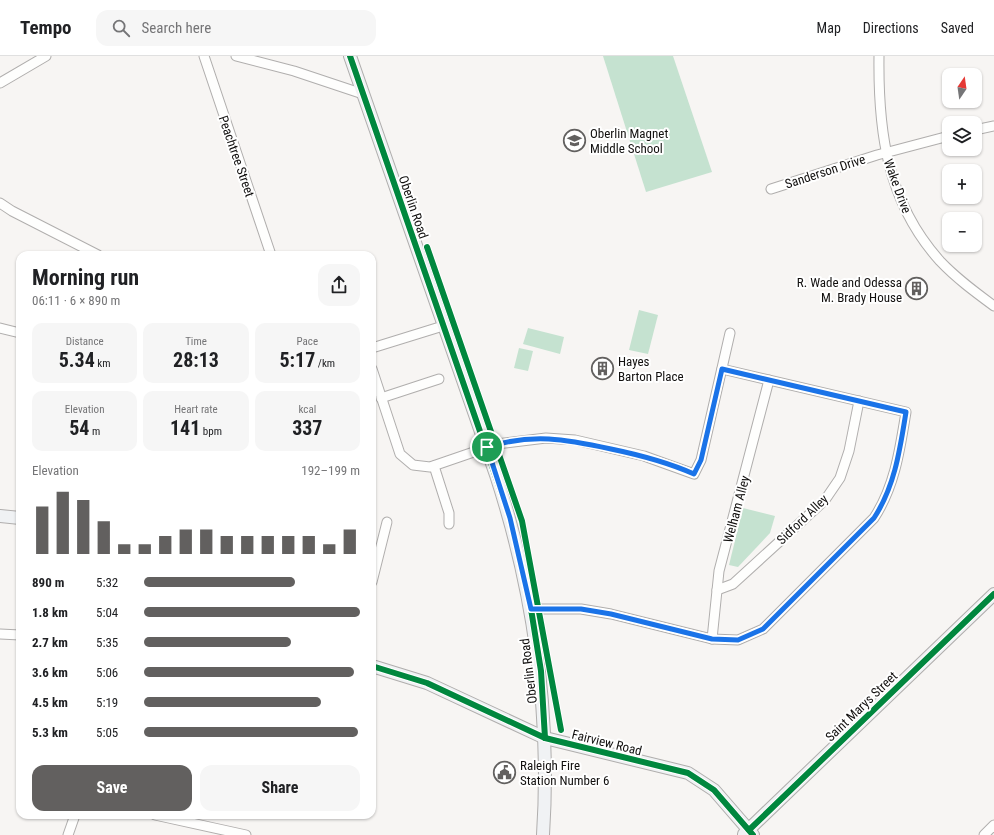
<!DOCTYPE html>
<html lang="en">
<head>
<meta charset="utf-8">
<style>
  :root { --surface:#fff; --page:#f6f6f6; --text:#202124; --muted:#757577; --line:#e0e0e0; --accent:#62605f }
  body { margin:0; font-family:"Roboto Condensed",sans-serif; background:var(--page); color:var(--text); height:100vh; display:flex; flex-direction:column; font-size:15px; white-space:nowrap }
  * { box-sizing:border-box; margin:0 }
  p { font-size:13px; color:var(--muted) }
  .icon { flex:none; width:22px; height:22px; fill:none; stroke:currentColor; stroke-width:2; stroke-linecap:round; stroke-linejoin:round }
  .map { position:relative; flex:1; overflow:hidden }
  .sheet { position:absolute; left:16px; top:195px; width:360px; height:568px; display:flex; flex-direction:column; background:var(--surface); border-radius:12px; box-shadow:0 1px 3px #0004 }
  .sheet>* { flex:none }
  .needle { width:26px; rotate:13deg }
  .buttons { position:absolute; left:942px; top:12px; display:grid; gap:8px }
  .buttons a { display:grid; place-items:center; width:40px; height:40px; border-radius:8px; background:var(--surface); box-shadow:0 1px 3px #0004; font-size:20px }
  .pin { position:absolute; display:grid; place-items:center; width:34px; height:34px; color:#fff; margin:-17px; border:2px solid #fff; border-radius:50%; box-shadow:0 1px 4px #0007 }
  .round { display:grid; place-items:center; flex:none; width:42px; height:42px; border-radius:12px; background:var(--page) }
  .summary { display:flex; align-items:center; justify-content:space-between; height:68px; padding:0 16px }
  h1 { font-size:22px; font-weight:700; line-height:30px }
  .stats { display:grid; grid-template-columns:repeat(3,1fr); gap:6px; height:68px; padding:4px 16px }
  .stats div { display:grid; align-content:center; border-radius:10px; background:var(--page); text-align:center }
  .stats b { font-size:20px; font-weight:700 }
  .stats small { font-size:11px; font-weight:400 }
  .stats p { font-size:11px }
  .chart { height:112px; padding:8px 16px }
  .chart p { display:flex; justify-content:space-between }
  .chart svg { width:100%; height:72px; margin-top:4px; stroke:var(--accent); stroke-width:6 }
  .cta { display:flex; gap:8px; margin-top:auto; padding:8px 16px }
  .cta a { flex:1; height:46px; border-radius:12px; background:var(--accent); color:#fff; font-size:16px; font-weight:700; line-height:46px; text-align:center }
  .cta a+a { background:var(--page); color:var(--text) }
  ul { padding:0 16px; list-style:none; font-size:13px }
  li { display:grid; grid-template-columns:64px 48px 1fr; align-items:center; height:30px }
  li i { height:10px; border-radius:5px; background:var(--accent) }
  header { display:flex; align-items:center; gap:24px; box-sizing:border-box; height:56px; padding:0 20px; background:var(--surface); border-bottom:1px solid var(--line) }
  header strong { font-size:19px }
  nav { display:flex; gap:22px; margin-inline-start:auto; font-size:14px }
  .search { width:280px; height:36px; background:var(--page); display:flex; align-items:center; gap:10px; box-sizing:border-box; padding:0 14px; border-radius:12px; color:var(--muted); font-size:15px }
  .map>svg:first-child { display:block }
  .green { fill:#c5e2d0 }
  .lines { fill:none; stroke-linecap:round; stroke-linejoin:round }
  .street-casing { stroke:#b0aead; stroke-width:11 }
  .secondary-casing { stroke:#b0aead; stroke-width:14 }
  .street { stroke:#fefefd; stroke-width:9 }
  .secondary { stroke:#f0f2f4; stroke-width:12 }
  .cycleway-casing { stroke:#fff; stroke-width:8 }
  .cycleway { stroke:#00873e; stroke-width:6 }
  .route-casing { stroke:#fff; stroke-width:8 }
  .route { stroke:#1a73e8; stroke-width:5 }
  .labels { text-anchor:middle; stroke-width:4; stroke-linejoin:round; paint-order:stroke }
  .poi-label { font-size:13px; fill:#12100f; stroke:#fff; text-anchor:start }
  .street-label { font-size:13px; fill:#12100f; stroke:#fff }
</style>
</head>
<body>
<header>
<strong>Tempo</strong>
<div class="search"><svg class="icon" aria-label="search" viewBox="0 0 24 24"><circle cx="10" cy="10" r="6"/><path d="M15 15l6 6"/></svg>Search here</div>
<nav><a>Map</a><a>Directions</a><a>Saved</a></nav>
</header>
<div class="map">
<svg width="994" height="779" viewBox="0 0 994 779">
  <rect width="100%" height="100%" fill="#f7f5f3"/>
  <g class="green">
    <polygon points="603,0 673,0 712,116 646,136"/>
    <polygon points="639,254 658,259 648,298 629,294"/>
    <polygon points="528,272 564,281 560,298 523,288"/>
    <polygon points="519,292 533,295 528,315 514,312"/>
    <polygon points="743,452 775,460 770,477 738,511 729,509"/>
  </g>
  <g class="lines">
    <defs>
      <g id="street">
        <polyline points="204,0 271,199"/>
        <polyline points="236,0 294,15 363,38"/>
        <path d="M879 0C878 76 887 146 940 205 956 222 975 236 994 250"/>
        <polyline points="0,27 46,0"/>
        <polyline points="975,74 994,70"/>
        <polyline points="771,133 877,99 949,80"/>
        <polyline points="0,147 12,155 98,199"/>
        <polyline points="0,272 20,277"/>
        <polyline points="372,292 443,270"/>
        <polyline points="372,313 400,398 413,409 430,411 497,388 546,382 575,384 644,400 694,418 701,404 730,277"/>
        <polyline points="381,342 439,323"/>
        <polyline points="434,410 449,457 449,468"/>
        <polyline points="372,526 387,466"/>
        <polyline points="717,534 733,528 825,444 840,422 849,395 859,345"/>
        <path d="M531 553H581L611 558 712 583 738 584 763 573 874 462C895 430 900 393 906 356L722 313"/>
        <polyline points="0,578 20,579"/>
        <polyline points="712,583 719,515 769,324"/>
        <polyline points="155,759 246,779"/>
        <polyline points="68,779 75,759"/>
        <polyline points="984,779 994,769"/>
      </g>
      <g id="secondary">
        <path d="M350 0 496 419C534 536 551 656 543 779"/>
        <polyline points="0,460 20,462"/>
        <polyline points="372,610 427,627 545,682 688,717 714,734 753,779"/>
        <polyline points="744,778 994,538"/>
      </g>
    </defs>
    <use href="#street" class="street-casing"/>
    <use href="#secondary" class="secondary-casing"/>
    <use href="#street" class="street"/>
    <use href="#secondary" class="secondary"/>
    <defs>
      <g id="cycleway">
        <polyline points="350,0 510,462 531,553 541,615 545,682"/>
        <polyline points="427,191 522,465 561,674"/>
        <polyline points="372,610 427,627 545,682 688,717 714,734 753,779"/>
        <polyline points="749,774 994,538"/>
      </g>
    </defs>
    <use href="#cycleway" class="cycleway-casing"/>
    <use href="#cycleway" class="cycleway"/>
  </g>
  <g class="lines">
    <defs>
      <path id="route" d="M722 313 906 356C900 393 895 430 874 462L763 573 738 584 712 583 611 558 581 553H531L510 462 487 391C533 377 565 383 611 393 640 399 667 406 694 418L701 404Z"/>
    </defs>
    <use href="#route" class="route-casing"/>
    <use href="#route" class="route"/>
  </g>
  <defs>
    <symbol id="school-ring" viewBox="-11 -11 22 22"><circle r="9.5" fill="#fff" stroke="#62605f" stroke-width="1.5"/><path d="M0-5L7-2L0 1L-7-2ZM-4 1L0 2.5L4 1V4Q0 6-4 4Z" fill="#62605f"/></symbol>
    <symbol id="building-ring" viewBox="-11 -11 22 22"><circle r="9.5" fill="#fff" stroke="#62605f" stroke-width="1.5"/><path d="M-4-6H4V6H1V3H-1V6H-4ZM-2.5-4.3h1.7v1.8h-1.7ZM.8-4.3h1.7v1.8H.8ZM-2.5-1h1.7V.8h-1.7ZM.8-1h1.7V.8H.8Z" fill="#62605f"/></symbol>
    <symbol id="civic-ring" viewBox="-11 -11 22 22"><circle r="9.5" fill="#fff" stroke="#62605f" stroke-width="1.5"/><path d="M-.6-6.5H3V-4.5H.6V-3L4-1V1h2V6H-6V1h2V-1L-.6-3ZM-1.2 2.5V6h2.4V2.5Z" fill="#62605f"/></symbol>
  </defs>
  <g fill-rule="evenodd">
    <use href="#school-ring" x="562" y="72" width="25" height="25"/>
    <use href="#building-ring" x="904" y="220" width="25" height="25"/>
    <use href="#building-ring" x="590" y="300" width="25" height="25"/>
    <use href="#civic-ring" x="492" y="704" width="25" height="25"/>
  </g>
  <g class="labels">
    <g class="poi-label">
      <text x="590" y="82">Oberlin Magnet<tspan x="590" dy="15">Middle School</tspan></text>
      <text x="902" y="231" text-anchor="end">R. Wade and Odessa<tspan x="902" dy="15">M. Brady House</tspan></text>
      <text x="618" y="310">Hayes<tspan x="618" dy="15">Barton Place</tspan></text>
      <text x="520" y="714">Raleigh Fire<tspan x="520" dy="15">Station Number 6</tspan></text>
    </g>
    <g class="street-label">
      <text transform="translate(237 100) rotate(71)" y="5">Peachtree Street</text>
      <text transform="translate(825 115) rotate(-18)" y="5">Sanderson Drive</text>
      <text transform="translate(898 130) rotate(70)" y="5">Wake Drive</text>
      <text transform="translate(414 151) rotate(71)" y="5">Oberlin Road</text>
      <text transform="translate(736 453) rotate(-75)" y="5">Welham Alley</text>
      <text transform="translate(802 463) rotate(-44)" y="5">Sidford Alley</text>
      <text transform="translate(528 615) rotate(-97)" y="5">Oberlin Road</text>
      <text transform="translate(861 650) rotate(-44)" y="5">Saint Marys Street</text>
      <text transform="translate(607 686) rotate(14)" y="5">Fairview Road</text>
    </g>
  </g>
</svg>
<div class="buttons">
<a><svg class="needle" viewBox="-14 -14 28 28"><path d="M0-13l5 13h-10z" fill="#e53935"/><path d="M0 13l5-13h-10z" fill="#757577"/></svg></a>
<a><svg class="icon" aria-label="layers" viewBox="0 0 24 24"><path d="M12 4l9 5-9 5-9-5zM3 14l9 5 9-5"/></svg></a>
<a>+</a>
<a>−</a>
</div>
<div class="pin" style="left:487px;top:391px;background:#1e9e55"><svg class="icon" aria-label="arrive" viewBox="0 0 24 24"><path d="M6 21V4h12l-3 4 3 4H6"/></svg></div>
<section class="sheet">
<div class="summary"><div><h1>Morning run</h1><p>06:11 · 6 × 890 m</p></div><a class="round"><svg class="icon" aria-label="share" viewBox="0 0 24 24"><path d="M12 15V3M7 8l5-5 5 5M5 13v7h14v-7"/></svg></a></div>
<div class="stats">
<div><p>Distance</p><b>5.34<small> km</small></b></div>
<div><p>Time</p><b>28:13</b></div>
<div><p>Pace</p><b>5:17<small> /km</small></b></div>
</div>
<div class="stats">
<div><p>Elevation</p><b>54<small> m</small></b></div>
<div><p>Heart rate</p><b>141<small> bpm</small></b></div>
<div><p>kcal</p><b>337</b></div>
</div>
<div class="chart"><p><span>Elevation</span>192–199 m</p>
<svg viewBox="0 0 160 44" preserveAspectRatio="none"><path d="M5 44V15M15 44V6M25 44V11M35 44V24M45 44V38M55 44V38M65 44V33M75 44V29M85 44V29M95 44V33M105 44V33M115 44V33M125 44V33M135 44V33M145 44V38M155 44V29"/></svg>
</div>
<ul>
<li><b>890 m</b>5:32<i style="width:70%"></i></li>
<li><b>1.8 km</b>5:04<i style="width:100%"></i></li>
<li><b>2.7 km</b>5:35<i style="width:68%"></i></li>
<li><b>3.6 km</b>5:06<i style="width:97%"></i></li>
<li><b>4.5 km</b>5:19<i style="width:82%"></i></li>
<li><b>5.3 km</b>5:05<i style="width:99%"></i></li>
</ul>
<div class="cta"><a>Save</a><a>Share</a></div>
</section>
</div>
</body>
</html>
